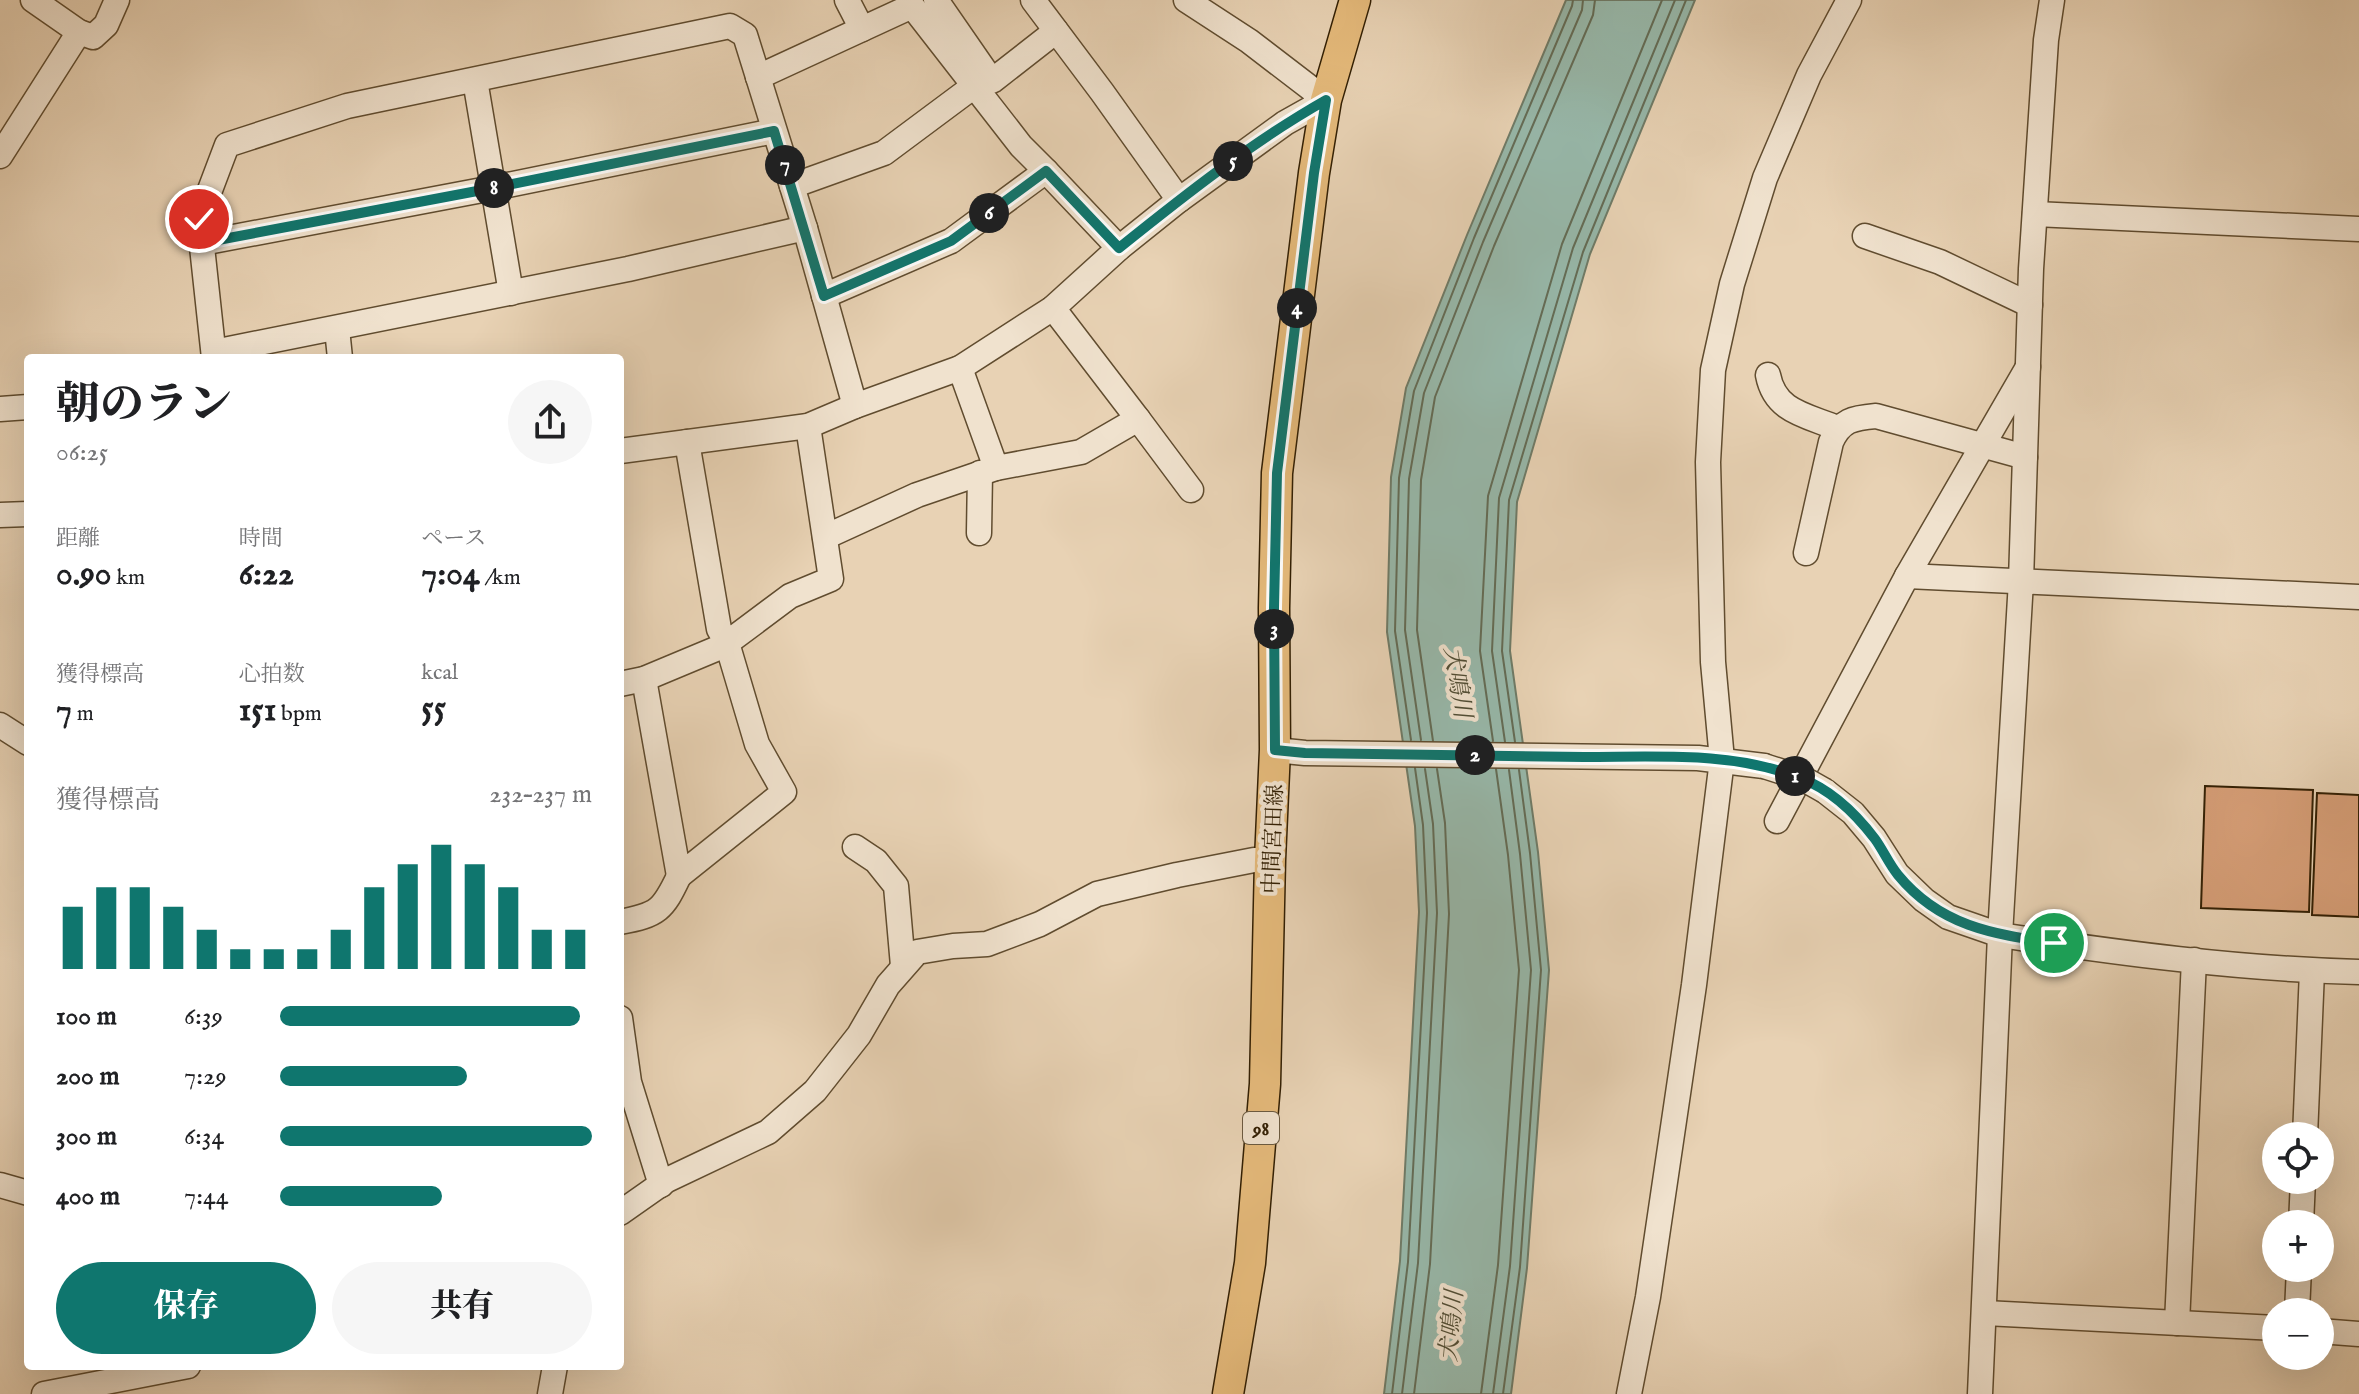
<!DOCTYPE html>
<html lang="ja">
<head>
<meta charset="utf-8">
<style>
  :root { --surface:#fff; --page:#f6f6f6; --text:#202124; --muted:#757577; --accent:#0f766e }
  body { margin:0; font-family:"IM FELL English","Noto Serif JP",serif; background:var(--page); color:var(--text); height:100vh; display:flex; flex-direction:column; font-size:30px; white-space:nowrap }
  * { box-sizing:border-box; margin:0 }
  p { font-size:26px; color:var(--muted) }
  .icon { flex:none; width:44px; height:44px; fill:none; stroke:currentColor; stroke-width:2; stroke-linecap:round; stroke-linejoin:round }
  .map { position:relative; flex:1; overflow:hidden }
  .sheet { position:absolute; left:24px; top:354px; width:600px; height:1016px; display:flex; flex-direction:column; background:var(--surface); border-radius:8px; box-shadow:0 8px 32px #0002 }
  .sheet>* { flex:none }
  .fabs { position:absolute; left:2262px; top:1122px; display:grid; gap:16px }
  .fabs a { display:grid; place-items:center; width:72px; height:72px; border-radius:50%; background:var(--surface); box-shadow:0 8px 32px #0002; font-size:40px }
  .pin { position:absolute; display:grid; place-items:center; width:68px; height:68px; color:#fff; margin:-34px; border:4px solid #fff; border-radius:50%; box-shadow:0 2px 8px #0007 }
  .km { position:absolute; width:40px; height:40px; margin:-20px; border-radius:50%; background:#222; color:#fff; font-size:22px; line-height:40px; text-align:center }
  .round { display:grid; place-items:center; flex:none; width:84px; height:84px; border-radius:42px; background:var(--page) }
  .head { display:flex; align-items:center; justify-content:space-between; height:136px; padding:0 32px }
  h1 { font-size:44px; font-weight:800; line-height:60px }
  .figures { display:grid; grid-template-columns:repeat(3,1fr); gap:12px; height:136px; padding:8px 32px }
  .figures div { display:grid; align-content:center }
  .figures b { font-size:34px; font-weight:800 }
  .figures small { font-size:22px; font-weight:400 }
  .figures p { font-size:22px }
  .chart { height:224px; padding:16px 32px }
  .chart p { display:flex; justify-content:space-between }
  .chart svg { width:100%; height:144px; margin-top:8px; stroke:var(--accent); stroke-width:6 }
  .action { display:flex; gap:16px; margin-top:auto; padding:16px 32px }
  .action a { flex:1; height:92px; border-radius:48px; background:var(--accent); color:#fff; font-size:32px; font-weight:800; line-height:92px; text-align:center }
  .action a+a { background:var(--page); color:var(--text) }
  ul { padding:0 32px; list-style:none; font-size:26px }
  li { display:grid; grid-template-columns:128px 96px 1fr; align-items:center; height:60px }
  li i { height:20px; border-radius:10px; background:var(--accent) }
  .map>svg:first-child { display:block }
  .water { fill:#97b8aa; stroke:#6f7b67; stroke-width:2 }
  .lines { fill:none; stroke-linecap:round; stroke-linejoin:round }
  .shore { stroke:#646c56; stroke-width:2 }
  .building { fill:#d69e77; stroke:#321f03; stroke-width:2 }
  .minor-casing { stroke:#604c2f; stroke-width:27 }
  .major-casing { stroke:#321f03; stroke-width:33 }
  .minor { stroke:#f0e2ce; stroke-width:24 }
  .major { stroke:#e4b97a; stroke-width:30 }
  .minor-bridge-casing { stroke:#604c2f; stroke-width:27; stroke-linecap:butt }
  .minor-bridge { stroke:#f0e2ce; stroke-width:24 }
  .route-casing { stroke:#fff; stroke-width:16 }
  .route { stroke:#0f766e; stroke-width:10 }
  .labels { text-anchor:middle; stroke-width:8; stroke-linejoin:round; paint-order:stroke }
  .shield { fill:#f0e2ce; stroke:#6b5a40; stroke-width:2 }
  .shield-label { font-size:20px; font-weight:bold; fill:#321f03 }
  .street-label { font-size:22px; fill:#321f03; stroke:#f0e2ce }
  .water-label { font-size:24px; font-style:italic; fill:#504d35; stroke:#f0e2ce }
</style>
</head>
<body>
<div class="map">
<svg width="2359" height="1394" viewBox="0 0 2359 1394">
  <rect width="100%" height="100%" fill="#e8d2b4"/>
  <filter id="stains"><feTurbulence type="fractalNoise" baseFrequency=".0025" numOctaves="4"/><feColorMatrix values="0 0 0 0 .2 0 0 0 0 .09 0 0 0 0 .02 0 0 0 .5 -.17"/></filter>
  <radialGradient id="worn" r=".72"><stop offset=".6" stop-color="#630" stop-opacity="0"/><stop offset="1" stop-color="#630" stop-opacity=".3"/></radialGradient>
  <polygon class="water" points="1566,0 1695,0 1590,254 1517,502 1510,651 1538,852 1549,970 1527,1268 1511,1394 1384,1394 1400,1261 1419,912 1415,826 1387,632 1391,477 1406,388 1467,235"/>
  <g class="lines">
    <g class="shore">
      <polyline points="1411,740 1395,631 1399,478 1414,391 1474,238 1572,6 1573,0"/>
      <polyline points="1421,740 1405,630 1409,479 1424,393 1483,242 1582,10 1583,0"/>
      <polyline points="1433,741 1417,630 1421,480 1435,397 1494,246 1593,15 1595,0"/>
      <polyline points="1493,741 1480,651 1488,496 1562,244 1662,0"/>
      <polyline points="1505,742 1492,651 1499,498 1573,248 1675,0"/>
      <polyline points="1515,742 1502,651 1509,500 1583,252 1686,0"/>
      <polyline points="1392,1394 1408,1262 1427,913 1423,825 1415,768"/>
      <polyline points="1402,1394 1418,1263 1437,913 1433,824 1425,769"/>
      <polyline points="1414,1394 1430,1264 1449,914 1445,823 1437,769"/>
      <polyline points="1481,1394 1498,1265 1519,970 1508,855 1496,769"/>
      <polyline points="1493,1394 1510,1266 1531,970 1520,854 1509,770"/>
      <polyline points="1503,1394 1520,1267 1541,970 1530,853 1519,770"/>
    </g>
  </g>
  <g class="building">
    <polygon points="2205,786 2313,790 2309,912 2201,908"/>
    <polygon points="2317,793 2359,795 2359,917 2312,915"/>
  </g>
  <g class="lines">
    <defs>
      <g id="minor">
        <polyline points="33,0 79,32 93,37 106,25 117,0"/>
        <polyline points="847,0 862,29"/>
        <polyline points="936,0 992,81 1056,31"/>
        <polyline points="1033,0 1102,92 1179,200"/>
        <polyline points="758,77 912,6 1021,146 1046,171 951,241 824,296"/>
        <polyline points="475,80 511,293"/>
        <polyline points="0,156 79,32"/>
        <polyline points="1046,171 1119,248"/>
        <polyline points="792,186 884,153 974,86"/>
        <polyline points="2035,214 2359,229"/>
        <polyline points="1865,236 1940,262 2030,305"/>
        <polyline points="202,243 493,188 774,131"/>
        <polyline points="337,329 340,358"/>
        <polyline points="214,352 628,269 805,228"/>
        <polyline points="214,358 199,219 227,145 347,106 730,26 745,35 805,228 855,406"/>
        <path d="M1768 375C1775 412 1806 415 1837 428"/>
        <polyline points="0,409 28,407"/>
        <polyline points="1138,419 1191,490"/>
        <polyline points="620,451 808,426 855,406 960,368 1053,308 1119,248 1179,200 1285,123 1326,100 1249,41 1186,0"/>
        <polyline points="996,468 1081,452 1138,419 1053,308"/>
        <polyline points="0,515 28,514"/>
        <polyline points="979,533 980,473"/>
        <polyline points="825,537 917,495 996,468 960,368"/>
        <path d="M1806 553 1831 442C1841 420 1853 418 1876 416L2025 457"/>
        <polyline points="1907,576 2359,597"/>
        <polyline points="644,679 679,876 784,792 757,744 727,643 719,629 687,442"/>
        <polyline points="620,684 644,679 723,646 790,596 831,579 808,426"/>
        <polyline points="0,725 28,743"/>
        <polyline points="1275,750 1305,753 1698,758 1764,766"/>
        <path d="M1825 791 1853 813 1874 838 1897 874 1924 900 1948 917 2000 935C2119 953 2239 969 2359 972"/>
        <polyline points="1777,821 1907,576 2028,367"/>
        <polyline points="855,847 876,861 896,886 903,966"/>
        <path d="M620 922C658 915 663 910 679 876"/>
        <polyline points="620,1018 629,1082 661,1185"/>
        <polyline points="2305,1136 2312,971"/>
        <polyline points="0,1185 28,1193"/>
        <polyline points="620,1213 667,1180 768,1132 815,1091 859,1035 888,985 917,952 953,946 987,944 1040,924 1097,894 1177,875 1254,860 1270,860"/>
        <polyline points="2301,1224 2303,1180"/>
        <polyline points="2297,1312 2299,1268"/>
        <polyline points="1985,1313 2276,1328"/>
        <polyline points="2177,1323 2194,960"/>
        <polyline points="2320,1331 2359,1334"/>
        <polyline points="44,1394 188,1366"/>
        <polyline points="550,1394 555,1366"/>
        <polyline points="1629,1394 1648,1297 1694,985 1722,760 1713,662 1708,462 1713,370 1732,284 1765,178 1809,75 1849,0"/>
        <polyline points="1980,1394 2000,935 2021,581 2031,269 2046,40 2052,0"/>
      </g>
      <polyline id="major" points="1228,1394 1250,1263 1265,1084 1270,860 1275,750 1274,608 1277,473 1314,173 1326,100 1355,0"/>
    </defs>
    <use href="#minor" class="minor-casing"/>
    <use href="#major" class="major-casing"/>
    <use href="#minor" class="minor"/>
    <use href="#major" class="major"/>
    <defs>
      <polyline id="minor-bridge" points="1764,766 1802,778 1825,791"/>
    </defs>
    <use href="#minor-bridge" class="minor-bridge-casing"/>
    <use href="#minor-bridge" class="minor-bridge"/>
  </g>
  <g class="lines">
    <defs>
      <path id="route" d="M199 219 202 243 493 188 774 131 824 296 951 241 1046 171 1119 248C1185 195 1252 142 1326 100L1314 173 1277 473 1274 608 1275 750 1305 753C1398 754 1491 755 1584 757 1656 757 1733 751 1800 778 1830 789 1856 814 1875 839 1883 850 1889 864 1898 875 1940 926 1992 934 2054 943"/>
    </defs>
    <use href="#route" class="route-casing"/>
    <use href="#route" class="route"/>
  </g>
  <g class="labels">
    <rect class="shield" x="1243" y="1112" width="36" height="32" rx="6"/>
    <g class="shield-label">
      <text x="1261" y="1135">98</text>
    </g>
    <g class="street-label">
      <text transform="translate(1272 839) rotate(-88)" y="8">中間宮田線</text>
    </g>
    <g class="water-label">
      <text transform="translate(1458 682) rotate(81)" y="8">犬鳴川</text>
      <text transform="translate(1451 1326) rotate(-85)" y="8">犬鳴川</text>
    </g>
  </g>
  <rect width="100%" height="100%" filter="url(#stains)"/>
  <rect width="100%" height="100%" fill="url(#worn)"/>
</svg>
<div class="fabs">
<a><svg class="icon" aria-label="locate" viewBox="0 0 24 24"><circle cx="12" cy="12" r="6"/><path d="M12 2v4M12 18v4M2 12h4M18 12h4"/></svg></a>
<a>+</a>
<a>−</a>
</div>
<div class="pin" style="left:2054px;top:943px;background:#1e9e55"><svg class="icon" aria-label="arrive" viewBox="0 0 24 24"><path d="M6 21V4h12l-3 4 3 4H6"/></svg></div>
<div class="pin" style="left:199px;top:219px;background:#d93025"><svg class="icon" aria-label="check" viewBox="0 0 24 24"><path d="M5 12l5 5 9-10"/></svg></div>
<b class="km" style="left:1795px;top:776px">1</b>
<b class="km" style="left:1475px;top:755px">2</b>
<b class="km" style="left:1274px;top:629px">3</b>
<b class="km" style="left:1297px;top:308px">4</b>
<b class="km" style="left:1233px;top:161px">5</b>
<b class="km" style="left:989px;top:213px">6</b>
<b class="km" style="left:785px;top:165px">7</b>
<b class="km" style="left:494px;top:188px">8</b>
<section class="sheet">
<div class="head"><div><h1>朝のラン</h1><p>06:25</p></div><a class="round"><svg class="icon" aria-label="share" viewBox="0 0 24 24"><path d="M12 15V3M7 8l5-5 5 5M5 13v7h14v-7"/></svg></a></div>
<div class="figures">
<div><p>距離</p><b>0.90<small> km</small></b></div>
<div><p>時間</p><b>6:22</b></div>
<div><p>ペース</p><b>7:04<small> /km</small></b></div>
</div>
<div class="figures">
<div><p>獲得標高</p><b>7<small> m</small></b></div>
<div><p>心拍数</p><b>151<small> bpm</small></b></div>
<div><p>kcal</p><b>55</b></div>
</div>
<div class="chart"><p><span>獲得標高</span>232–237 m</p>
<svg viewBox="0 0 160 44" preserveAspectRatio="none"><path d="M5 44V25M15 44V19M25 44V19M35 44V25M45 44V32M55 44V38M65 44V38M75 44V38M85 44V32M95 44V19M105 44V12M115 44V6M125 44V12M135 44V19M145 44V32M155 44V32"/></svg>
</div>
<ul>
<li><b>100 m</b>6:39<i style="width:96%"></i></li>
<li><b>200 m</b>7:29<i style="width:60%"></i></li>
<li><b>300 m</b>6:34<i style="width:100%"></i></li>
<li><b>400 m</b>7:44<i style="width:52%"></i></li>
</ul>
<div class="action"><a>保存</a><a>共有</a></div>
</section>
</div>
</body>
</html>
